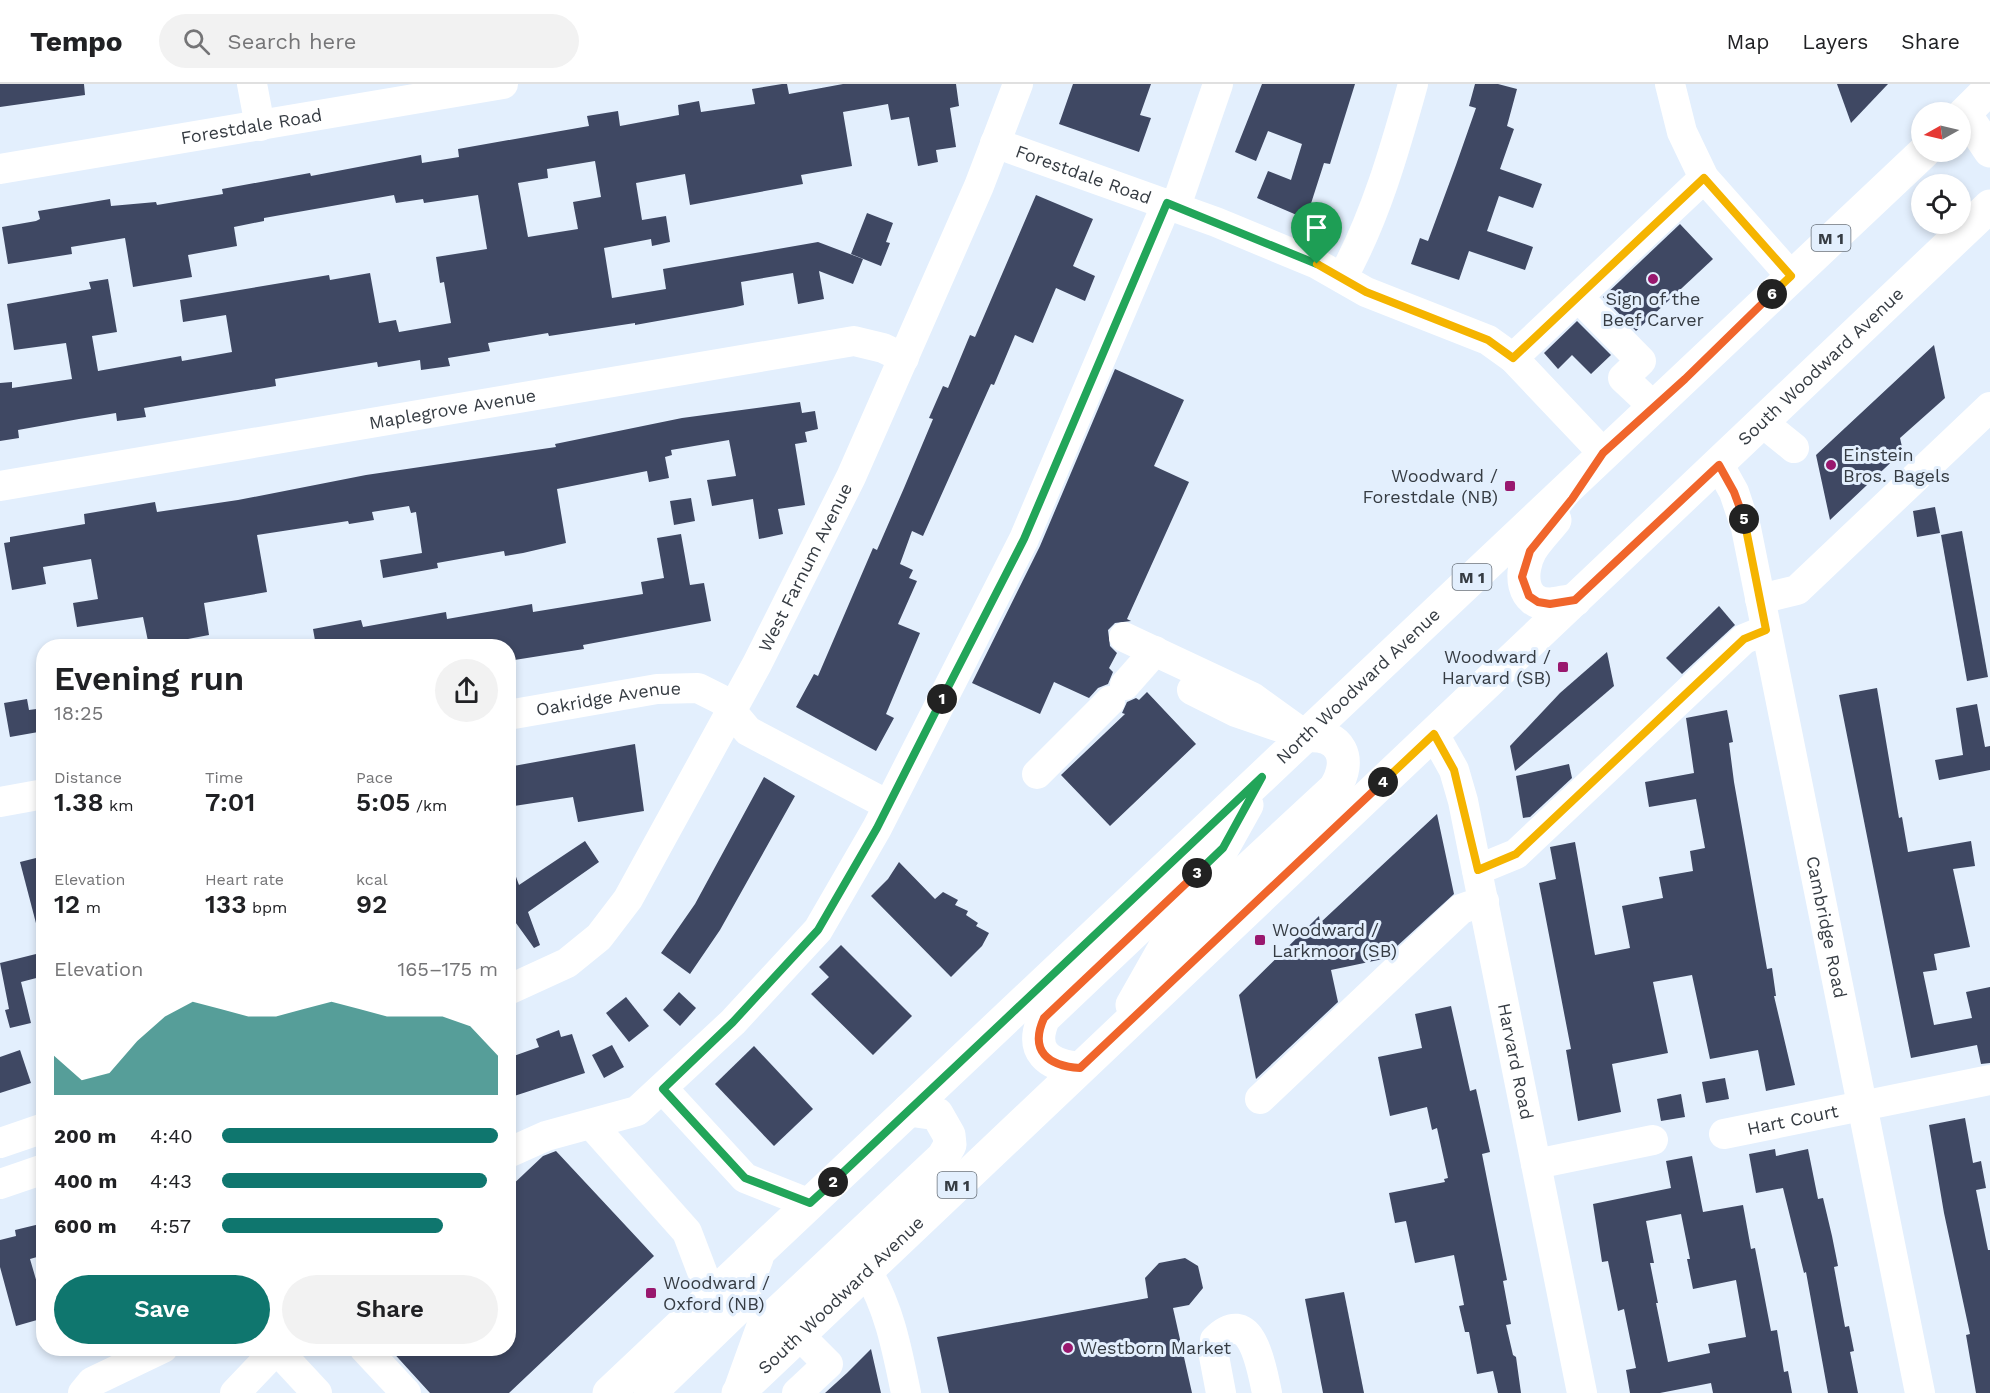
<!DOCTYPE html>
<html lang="en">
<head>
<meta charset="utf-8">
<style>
  :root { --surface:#fff; --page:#f2f2f2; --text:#202124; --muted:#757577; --line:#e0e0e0; --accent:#0f766e }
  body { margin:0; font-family:"Work Sans",sans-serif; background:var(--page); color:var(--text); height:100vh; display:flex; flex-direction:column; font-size:22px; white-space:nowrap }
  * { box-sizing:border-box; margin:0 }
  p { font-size:20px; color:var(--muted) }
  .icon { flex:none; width:33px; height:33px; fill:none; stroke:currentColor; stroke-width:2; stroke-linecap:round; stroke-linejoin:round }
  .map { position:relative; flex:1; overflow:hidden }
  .sheet { position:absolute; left:36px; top:555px; width:480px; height:717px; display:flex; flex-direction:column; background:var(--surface); border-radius:24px; box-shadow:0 3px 9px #0003 }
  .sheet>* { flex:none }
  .needle { width:39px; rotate:262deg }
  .fabs { position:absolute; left:1911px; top:18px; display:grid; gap:12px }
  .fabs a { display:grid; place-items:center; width:60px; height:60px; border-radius:50%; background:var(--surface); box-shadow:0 3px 9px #0003; font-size:30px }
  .pin { position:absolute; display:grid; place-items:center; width:51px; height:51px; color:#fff; margin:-62px -26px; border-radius:50% 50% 50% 0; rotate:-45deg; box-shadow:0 0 6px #0007 }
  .pin .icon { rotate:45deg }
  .km { position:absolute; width:30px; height:30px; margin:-15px; border-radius:50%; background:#222; color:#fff; font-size:16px; line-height:30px; text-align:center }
  .round { display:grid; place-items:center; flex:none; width:63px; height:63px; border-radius:32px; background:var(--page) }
  .headline { display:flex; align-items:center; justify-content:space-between; height:102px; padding:0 18px }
  h1 { font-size:33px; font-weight:600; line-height:45px }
  .metrics { display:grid; grid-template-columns:repeat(3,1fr); gap:9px; height:102px; padding:6px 18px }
  .metrics div { display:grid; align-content:center }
  .metrics b { font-size:26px; font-weight:600 }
  .metrics small { font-size:16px; font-weight:400 }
  .metrics p { font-size:16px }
  .chart { height:168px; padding:12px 18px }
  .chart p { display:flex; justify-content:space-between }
  .chart svg { width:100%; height:108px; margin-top:6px; fill:var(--accent); opacity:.7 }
  .cta { display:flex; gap:12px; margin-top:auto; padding:12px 18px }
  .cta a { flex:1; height:69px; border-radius:36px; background:var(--accent); color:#fff; font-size:24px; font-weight:600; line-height:69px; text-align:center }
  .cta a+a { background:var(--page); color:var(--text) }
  ul { padding:0 18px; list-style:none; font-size:20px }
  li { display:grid; grid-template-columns:96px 72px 1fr; align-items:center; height:45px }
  li i { height:15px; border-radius:8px; background:var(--accent) }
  header { display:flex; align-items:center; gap:36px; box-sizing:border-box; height:84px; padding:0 30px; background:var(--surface); border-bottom:2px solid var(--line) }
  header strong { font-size:28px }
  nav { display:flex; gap:33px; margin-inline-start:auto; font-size:21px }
  .search { width:420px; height:54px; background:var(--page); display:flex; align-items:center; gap:15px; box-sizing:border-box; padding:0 21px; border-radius:33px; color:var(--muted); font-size:22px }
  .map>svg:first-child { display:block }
  .building { fill:#3f4863; fill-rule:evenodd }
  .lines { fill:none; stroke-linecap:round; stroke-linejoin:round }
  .minor { stroke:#fff; stroke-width:30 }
  .major { stroke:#fff; stroke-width:33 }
  .split-1-casing { stroke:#fff; stroke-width:12 }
  .split-2-casing { stroke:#fff; stroke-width:12 }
  .split-3-casing { stroke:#fff; stroke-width:12 }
  .split-4-casing { stroke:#fff; stroke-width:12 }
  .split-5-casing { stroke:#fff; stroke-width:12 }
  .split-6-casing { stroke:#fff; stroke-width:12 }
  .split-7-casing { stroke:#fff; stroke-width:12 }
  .split-1 { stroke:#22a559; stroke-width:8 }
  .split-2 { stroke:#22a559; stroke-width:8 }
  .split-3 { stroke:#22a559; stroke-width:8 }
  .split-4 { stroke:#f0652b; stroke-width:8 }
  .split-5 { stroke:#f5b400; stroke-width:8 }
  .split-6 { stroke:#f0652b; stroke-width:8 }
  .split-7 { stroke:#f5b400; stroke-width:8 }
  .poi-dot { fill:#99186e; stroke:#e3effd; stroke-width:2 }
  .labels { text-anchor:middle; stroke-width:6; stroke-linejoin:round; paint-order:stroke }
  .shield { fill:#e3effd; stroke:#6a727b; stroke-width:1.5 }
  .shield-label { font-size:16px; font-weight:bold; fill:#363c43 }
  .street-label { font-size:18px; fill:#363c43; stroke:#e3effd }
  .poi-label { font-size:18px; fill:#363c43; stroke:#e3effd; text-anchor:start }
</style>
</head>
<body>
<header>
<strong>Tempo</strong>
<div class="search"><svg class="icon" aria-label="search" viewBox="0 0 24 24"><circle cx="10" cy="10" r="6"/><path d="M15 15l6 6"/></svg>Search here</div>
<nav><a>Map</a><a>Layers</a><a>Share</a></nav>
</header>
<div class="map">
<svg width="1990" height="1309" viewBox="0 0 1990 1309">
  <rect width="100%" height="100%" fill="#e3effd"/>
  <g class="building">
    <polygon points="0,0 84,0 85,11 0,23"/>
    <path d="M782 0H787L789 10 843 0H956L959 22 950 24 956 63 936 66 938 78 918 82 909 33 891 36 888 20 843 28 852 82 801 91 803 100 690 121 685 90 636 99 642 136 666 132 670 158 652 162 651 155 604 164 612 214 666 205 663 185 818 158 863 175 853 200 819 187 824 215 798 220 793 189 741 198 744 221 736 223 635 241V239L549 252 548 249 488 259 490 267 448 274 450 282 421 286 420 276 378 283 377 278 275 295 276 302 144 324 146 333 117 337 116 329 79 335 18 346 19 354 0 357V299L12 298V304L72 295 66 259 14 266 7 220 91 205 89 198 108 195 117 248 92 252 98 287 181 272 182 277 232 268 226 231 183 238 180 216 329 191 330 196 370 189 379 239 396 236 399 248 451 239 444 198 440 199 436 173 487 165 478 111 424 119 423 115 396 119 394 111 264 134V137L234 143 237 162 188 171 192 193 133 203 125 154 71 163 72 170 8 180 2 143 36 137 40 135 38 127 110 115 111 122 156 118 157 121 223 110 222 105 310 89 311 92 421 71 422 79 459 73 458 65 589 42 587 32 618 27 620 42 679 31 678 21 699 17 701 28 755 20 752 5ZM595 77 601 113 573 118 578 145 528 153 518 99 548 94 547 85Z"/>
    <polygon points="1073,0 1151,0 1140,31 1151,34 1139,68 1059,40"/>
    <polygon points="1262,0 1355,0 1330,80 1324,79 1306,135 1257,114 1268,87 1291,96 1302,60 1268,47 1256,77 1235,68"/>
    <polygon points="1475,0 1498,0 1517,5 1507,42 1514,45 1500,85 1542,100 1533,124 1499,112 1487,147 1533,163 1525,186 1469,167 1459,196 1411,180 1420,154 1428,157 1456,81 1476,24 1469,22"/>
    <polygon points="1837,0 1888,0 1851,39"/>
    <polygon points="1036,111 1093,135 1073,182 1095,192 1085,217 1056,204 1033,259 1015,251 994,301 991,300 923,452 912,447 900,480 913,486 909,494 917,497 898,540 920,549 886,630 894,634 876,667 796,623 814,590 818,592 873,464 877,466 904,404 933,335 929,334 943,302 948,304 970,251 975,253"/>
    <polygon points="867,129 893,139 886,158 890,159 881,182 851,170"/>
    <polygon points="1680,140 1713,175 1636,247 1603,213"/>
    <polygon points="1577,237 1611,271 1591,290 1572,271 1558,285 1544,269"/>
    <polygon points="1934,261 1945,314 1900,354 1903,367 1830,436 1816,371"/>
    <polygon points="1115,285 1184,316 1154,382 1189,398 1127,535 1131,537 1115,539 1108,546 1110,562 1117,569 1109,584 1113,588 1108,600 1098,604 1089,614 1054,598 1040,630 972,599 1040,462"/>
    <polygon points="800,318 802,329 815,327 818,345 805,348 807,358 795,360 805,421 778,425 783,450 759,455 753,415 712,422 707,396 736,392 729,356 671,366 672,371 665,373 669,394 649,398 647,387 557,405 566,459 523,469 505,472 504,467 437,479 438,484 383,494 380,476 422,469 416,428 411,429 409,422 372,428 374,436 349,440 348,437 257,451 267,508 204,519 209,551 167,559 168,562 149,562 143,533 77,543 73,519 98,515 91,475 43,483 46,500 12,506 4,459 10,458 10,453 85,440 84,430 155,418 157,428 238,416 366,391 556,363 555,360 682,334"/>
    <polygon points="691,414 695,437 674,441 670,417"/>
    <polygon points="1935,423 1940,449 1917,453 1913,427"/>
    <polygon points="1962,447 1988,593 1967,597 1941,451"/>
    <polygon points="681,450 690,501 704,499 711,537 583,561 584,565 508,577 508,562 316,562 313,545 361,536 363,543 446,528 447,535 532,520 533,528 643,510 641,498 664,494 657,454"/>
    <polygon points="1719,522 1735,541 1682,590 1666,574"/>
    <polygon points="1607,568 1614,602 1515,687 1510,662 1560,609"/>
    <polygon points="1877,604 1899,734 1902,733 1908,768 1971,757 1975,782 1953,785 1970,863 1934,870 1937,886 1923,888 1934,941 1972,934 1966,908 1990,903 1990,979 1981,980 1977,961 1911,974 1839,611"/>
    <polygon points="1147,608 1196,660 1110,742 1061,691 1125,630 1122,629 1127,618 1136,614 1139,616"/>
    <polygon points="27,615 29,626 44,624 44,647 10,653 4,619"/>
    <polygon points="1977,620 1985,663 1990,662 1990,686 1939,696 1935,676 1963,671 1956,624"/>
    <polygon points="1727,626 1733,658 1729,659 1734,698 1767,885 1772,884 1776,912 1774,912 1795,1001 1766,1007 1758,966 1710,975 1692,891 1653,898 1668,969 1612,980 1621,1028 1578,1037 1566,966 1571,965 1539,799 1556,795 1550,763 1575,758 1595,871 1630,864 1622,822 1663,814 1659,793 1693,787 1690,767 1705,764 1696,715 1649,723 1645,698 1694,689 1686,634"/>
    <polygon points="635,660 644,727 578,738 573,713 514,722 513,718 508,719 508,683"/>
    <polygon points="1569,680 1572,694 1530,733 1523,734 1516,692"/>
    <polygon points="764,693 795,712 720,846 690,890 661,869 695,820"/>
    <polygon points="1437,730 1454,810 1383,875 1331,886 1338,918 1256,995 1239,911 1319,832 1320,839"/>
    <polygon points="585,757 599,778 528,828 540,861 534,864 508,828 508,779 511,779 519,801"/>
    <polygon points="44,772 44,842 37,843 20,778"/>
    <polygon points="899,778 935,815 943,808 958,816 955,821 968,827 966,831 978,839 976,842 989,849 982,862 951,893 871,812 888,795"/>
    <polygon points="841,861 912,932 873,971 811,910 829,893 819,883"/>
    <polygon points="44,868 44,892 21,898 31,939 10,944 5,926 9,925 0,879"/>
    <polygon points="679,908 696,924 680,942 663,926"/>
    <polygon points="626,913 649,942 629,958 606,929"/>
    <polygon points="1451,922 1470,1007 1476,1005 1490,1068 1482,1070 1507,1196 1503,1197 1511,1240 1506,1241 1513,1271 1516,1273 1521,1309 1498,1309 1493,1287 1477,1290 1469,1248 1465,1248 1459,1222 1464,1221 1454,1171 1415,1179 1406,1137 1395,1139 1389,1109 1445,1098 1444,1095 1448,1094 1437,1044 1432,1046 1427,1023 1390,1032 1378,973 1422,964 1415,930"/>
    <polygon points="559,946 561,953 572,950 585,989 508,1014 508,974 539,963 536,955"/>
    <polygon points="612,961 624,983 604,994 592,971"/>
    <polygon points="754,962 813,1025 774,1062 715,1000"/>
    <polygon points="20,966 31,999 0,1009 0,973"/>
    <polygon points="1725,994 1729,1015 1706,1019 1702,998"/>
    <polygon points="1681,1010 1685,1033 1661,1037 1657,1015"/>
    <polygon points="1965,1034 1973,1079 1981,1077 1986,1104 1976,1106 1988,1166 1990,1166 1990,1309 1976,1309 1966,1251 1970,1250 1944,1129 1929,1041"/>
    <polygon points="1775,1065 1776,1072 1808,1065 1818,1115 1823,1114 1832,1152 1838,1182 1834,1183 1845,1243 1849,1242 1854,1267 1850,1268 1858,1309 1828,1309 1806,1188 1804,1189 1783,1104 1756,1109 1749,1070"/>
    <polygon points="556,1067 654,1172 509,1309 430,1309 389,1264 508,1264 508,1105 543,1072"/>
    <path d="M1692 1072 1703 1128 1743 1121 1751 1165 1755 1164 1771 1247 1777 1246 1784 1288 1788 1287 1792 1309H1713L1711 1299 1660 1309H1630L1626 1286 1636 1284 1624 1225 1618 1227 1608 1177 1602 1178 1593 1120 1671 1104 1666 1077ZM1681 1130 1690 1175H1687L1693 1205 1736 1196 1746 1253 1708 1260 1710 1269 1668 1278 1656 1219H1658L1650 1179H1654L1646 1137Z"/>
    <polygon points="44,1139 44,1171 30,1175 44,1223 44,1234 16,1242 0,1183 0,1156 16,1152 15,1146"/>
    <polygon points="1185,1174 1198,1182 1203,1204 1189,1221 1173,1224 1192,1309 949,1309 937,1253 1148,1214 1145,1194 1159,1179"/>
    <polygon points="1344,1208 1364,1309 1323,1309 1305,1215"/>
    <polygon points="871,1265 881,1309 825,1309 847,1289"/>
  </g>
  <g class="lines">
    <g class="minor">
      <polyline points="252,0 260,42"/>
      <polyline points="1670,0 1682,48 1704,94 1791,192"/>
      <path id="s1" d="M995 59 1216 138 1317 180 1366 208 1488 256 1513 274 1603 369"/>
      <path id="s2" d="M0 85 503 0"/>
      <polyline points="1176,122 1218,0"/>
      <path d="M1342 194C1375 135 1395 65 1413 0"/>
      <polyline points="1578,213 1641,277 1623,294 1654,323"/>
      <polyline points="1513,274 1704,94"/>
      <polyline points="1762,338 1794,364"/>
      <path id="s3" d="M1719 381 1734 408 1746 444 1920 1309"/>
      <path id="s4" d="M0 402 854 257 883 264 904 274"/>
      <polyline points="1760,515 1797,506 1990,323"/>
      <polyline points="1124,553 1252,613 1306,652"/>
      <polyline points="1125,601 1155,567"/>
      <polyline points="1192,606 1236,628 1277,642"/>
      <path id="s5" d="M508 631 657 605 698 604 722 616 748 647 888 721"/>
      <path id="s6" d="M1434 650 1454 686 1463 717 1582 1309"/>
      <polyline points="1037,690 1110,617"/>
      <polyline points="0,718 44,710"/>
      <polyline points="1477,786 1516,770 1744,555 1766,546"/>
      <path id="s7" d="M508 906 567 879 599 853 628 815 757 580 851 393 979 102 1018 0"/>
      <polyline points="663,1005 745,1094 810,1120"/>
      <polyline points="1260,1015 1461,825 1484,817"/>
      <polyline points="591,1040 687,1148 711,1211"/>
      <path id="s8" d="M1724 1050 1990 996"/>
      <polyline points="0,1059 44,1044"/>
      <polyline points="508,1069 546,1052 637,1027 733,938 818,846 877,744 1024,455 1167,119"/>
      <polyline points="1536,1080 1653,1056"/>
      <polyline points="0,1100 44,1085"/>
      <path d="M867 1187C890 1226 897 1266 906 1309"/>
      <polyline points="364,1264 406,1309"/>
      <polyline points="277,1266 317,1309"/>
      <polyline points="83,1309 92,1298 163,1264"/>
      <polyline points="235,1309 278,1264"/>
      <polyline points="797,1309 828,1280 799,1251"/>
      <path d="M1221 1309 1214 1272 1215 1256C1252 1218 1262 1286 1267 1309"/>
    </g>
    <g class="major">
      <polyline points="1965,30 1990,67"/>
      <polyline points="1960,34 1990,4"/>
      <path d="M1555 436C1547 446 1537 456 1531 466 1519 487 1520 521 1551 520 1559 519 1567 517 1575 516"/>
      <path d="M1132 921 1166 861 1335 704C1353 675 1341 649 1306 652"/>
      <path d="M1080 984C1048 982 1029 967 1044 934L1223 764 1247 721"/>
      <polyline points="741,1303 763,1242 943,1073 950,1061 949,1051 937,1030 909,1026"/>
      <path id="s9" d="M609 1309 1924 68"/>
      <polyline points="650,1309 738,1224 757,1174"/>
      <path id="s10" d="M738 1309 1990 122"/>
    </g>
  </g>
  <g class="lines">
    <defs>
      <polyline id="split-1" points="942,615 1024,455 1167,119 1317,180"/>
      <polyline id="split-2" points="833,1098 810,1119 745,1094 663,1005 733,938 818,846 877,744 942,615"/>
      <polyline id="split-3" points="833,1098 1262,693 1223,764 1197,789"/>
      <path id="split-4" d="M1197 789 1044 934C1029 967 1048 982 1080 984L1383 698"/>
      <polyline id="split-5" points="1383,698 1434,650 1454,686 1478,786 1516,770 1744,555 1766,546 1744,435"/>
      <polyline id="split-6" points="1744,435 1734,408 1719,381 1575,516 1550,520 1538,518 1529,512 1522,493 1530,467 1572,415 1603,369 1685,295 1772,210"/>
      <polyline id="split-7" points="1317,180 1366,208 1488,256 1513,274 1704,94 1791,192 1772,210"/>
    </defs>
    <use href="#split-1" class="split-1-casing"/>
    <use href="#split-2" class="split-2-casing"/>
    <use href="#split-3" class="split-3-casing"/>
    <use href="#split-4" class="split-4-casing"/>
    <use href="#split-5" class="split-5-casing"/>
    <use href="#split-6" class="split-6-casing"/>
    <use href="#split-7" class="split-7-casing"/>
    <use href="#split-1" class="split-1"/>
    <use href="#split-2" class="split-2"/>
    <use href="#split-3" class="split-3"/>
    <use href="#split-4" class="split-4"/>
    <use href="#split-5" class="split-5"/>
    <use href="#split-6" class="split-6"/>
    <use href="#split-7" class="split-7"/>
  </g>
  <g class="poi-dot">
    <circle cx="1653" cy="195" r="6"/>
    <circle cx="1831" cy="381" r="6"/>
    <rect x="1504" y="396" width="12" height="12" rx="3"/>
    <rect x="1557" y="577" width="12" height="12" rx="3"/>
    <rect x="1254" y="850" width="12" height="12" rx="3"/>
    <rect x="645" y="1203" width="12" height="12" rx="3"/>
    <circle cx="1068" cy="1264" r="6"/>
  </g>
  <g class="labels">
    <g class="shield">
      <rect x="1811.5" y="141" width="39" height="26" rx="4.5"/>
      <rect x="1452.5" y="480" width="39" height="26" rx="4.5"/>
      <rect x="937.5" y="1088" width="39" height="26" rx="4.5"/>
    </g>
    <g class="shield-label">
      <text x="1831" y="160">M 1</text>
      <text x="1472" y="499">M 1</text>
      <text x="957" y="1107">M 1</text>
    </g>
    <g class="street-label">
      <text dy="6" stroke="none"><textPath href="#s2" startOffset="255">Forestdale Road</textPath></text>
      <text dy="6" stroke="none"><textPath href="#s1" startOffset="94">Forestdale Road</textPath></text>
      <text dy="6" stroke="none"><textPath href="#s10" startOffset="1492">South Woodward Avenue</textPath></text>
      <text dy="6" stroke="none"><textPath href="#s4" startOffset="459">Maplegrove Avenue</textPath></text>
      <text dy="6" stroke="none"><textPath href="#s7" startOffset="530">West Farnum Avenue</textPath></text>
      <text dy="6" stroke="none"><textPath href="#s9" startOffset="1030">North Woodward Avenue</textPath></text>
      <text dy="6" stroke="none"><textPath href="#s5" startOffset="102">Oakridge Avenue</textPath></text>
      <text dy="6" stroke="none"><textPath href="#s3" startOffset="476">Cambridge Road</textPath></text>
      <text dy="6" stroke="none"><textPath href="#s6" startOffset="339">Harvard Road</textPath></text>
      <text dy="6" stroke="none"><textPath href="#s8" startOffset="70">Hart Court</textPath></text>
      <text dy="6" stroke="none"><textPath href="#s10" startOffset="142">South Woodward Avenue</textPath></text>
    </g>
    <g class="poi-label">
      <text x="1653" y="221" text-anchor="middle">Sign of the<tspan x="1653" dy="21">Beef Carver</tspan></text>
      <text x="1843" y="377">Einstein<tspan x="1843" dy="21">Bros. Bagels</tspan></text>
      <text x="1498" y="398" text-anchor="end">Woodward /<tspan x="1498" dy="21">Forestdale (NB)</tspan></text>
      <text x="1551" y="579" text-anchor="end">Woodward /<tspan x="1551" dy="21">Harvard (SB)</tspan></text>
      <text x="1272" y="852">Woodward /<tspan x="1272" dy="21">Larkmoor (SB)</tspan></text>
      <text x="663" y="1205">Woodward /<tspan x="663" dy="21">Oxford (NB)</tspan></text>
      <text x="1080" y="1270">Westborn Market</text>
    </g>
  </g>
</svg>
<div class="fabs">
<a><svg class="needle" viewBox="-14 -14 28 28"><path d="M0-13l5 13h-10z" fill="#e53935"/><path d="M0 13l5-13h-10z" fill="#757577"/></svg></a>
<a><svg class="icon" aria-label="locate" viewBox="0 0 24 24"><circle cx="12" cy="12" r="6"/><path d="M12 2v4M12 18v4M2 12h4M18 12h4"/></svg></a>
</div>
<div class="pin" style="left:1317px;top:180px;background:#1e9e55"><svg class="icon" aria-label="arrive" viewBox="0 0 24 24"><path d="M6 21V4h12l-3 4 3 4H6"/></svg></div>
<b class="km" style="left:942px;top:615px">1</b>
<b class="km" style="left:833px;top:1098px">2</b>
<b class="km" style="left:1197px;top:789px">3</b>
<b class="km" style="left:1383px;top:698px">4</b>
<b class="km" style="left:1744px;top:435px">5</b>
<b class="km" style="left:1772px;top:210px">6</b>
<section class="sheet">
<div class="headline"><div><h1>Evening run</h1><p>18:25</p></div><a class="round"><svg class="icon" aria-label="share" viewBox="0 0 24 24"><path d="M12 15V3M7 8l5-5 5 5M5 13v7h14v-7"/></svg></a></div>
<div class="metrics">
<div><p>Distance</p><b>1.38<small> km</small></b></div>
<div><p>Time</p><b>7:01</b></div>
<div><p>Pace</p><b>5:05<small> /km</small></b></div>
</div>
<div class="metrics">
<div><p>Elevation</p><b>12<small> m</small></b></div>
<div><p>Heart rate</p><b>133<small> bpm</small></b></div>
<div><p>kcal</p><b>92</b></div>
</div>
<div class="chart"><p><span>Elevation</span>165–175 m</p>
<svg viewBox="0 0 160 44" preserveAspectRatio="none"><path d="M0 44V28L10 38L20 35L30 22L40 12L50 6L60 9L70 12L80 12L90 9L100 6L110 9L120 12L130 12L140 12L150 16L160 28V44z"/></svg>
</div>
<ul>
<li><b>200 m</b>4:40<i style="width:100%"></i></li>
<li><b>400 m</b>4:43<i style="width:96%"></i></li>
<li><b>600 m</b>4:57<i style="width:80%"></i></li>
</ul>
<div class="cta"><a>Save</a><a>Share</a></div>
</section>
</div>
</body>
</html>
